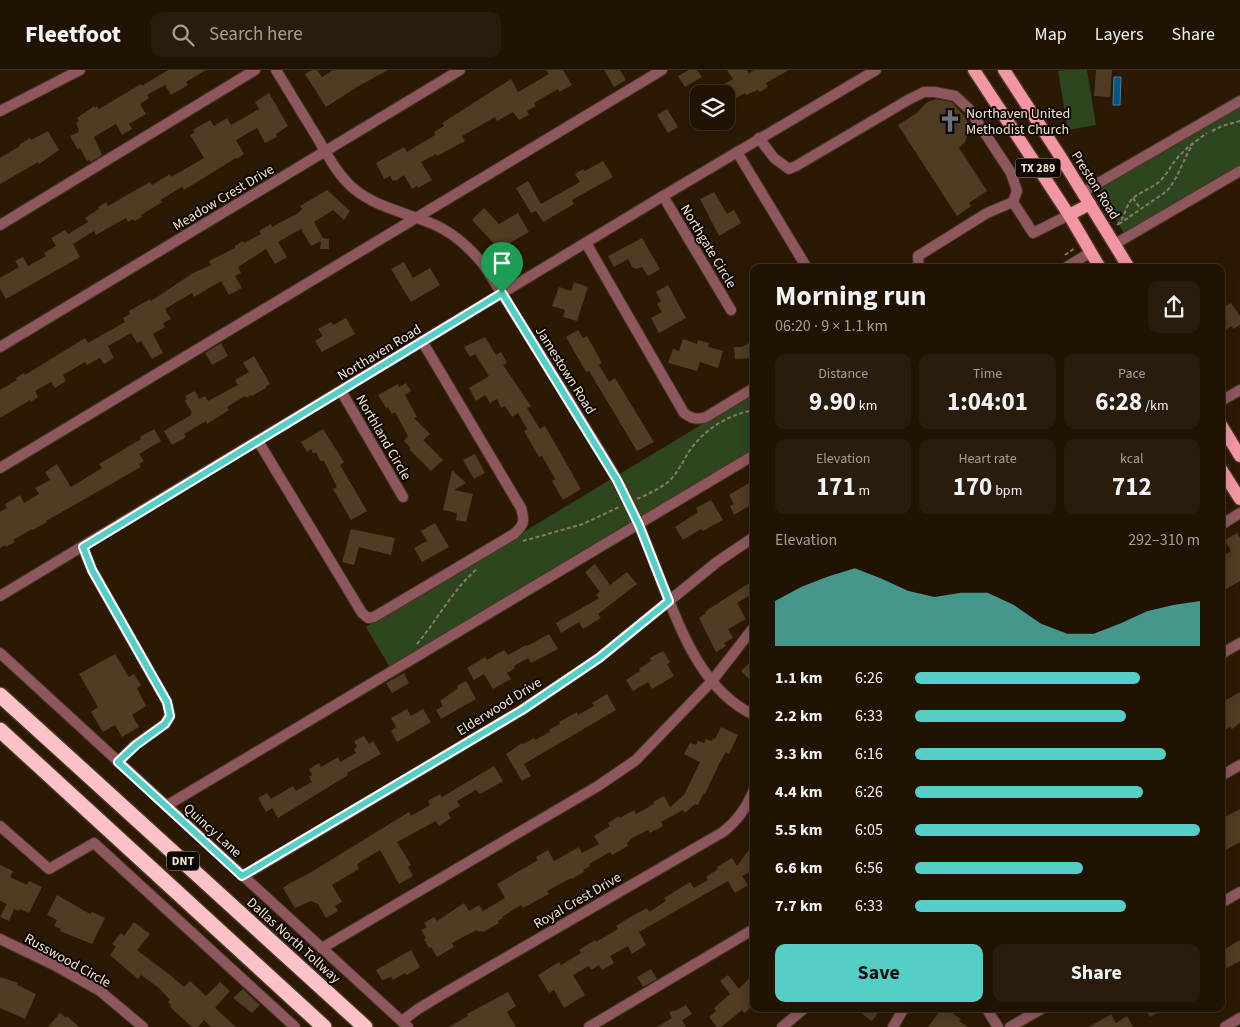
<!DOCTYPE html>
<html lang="en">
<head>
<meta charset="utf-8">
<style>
  :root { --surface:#211302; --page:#291c0c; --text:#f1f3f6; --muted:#a29e99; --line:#3e3224; --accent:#55cec5 }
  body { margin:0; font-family:"Source Sans 3",sans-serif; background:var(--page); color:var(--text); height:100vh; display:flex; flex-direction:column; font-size:19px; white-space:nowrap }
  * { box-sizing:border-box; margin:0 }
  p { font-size:16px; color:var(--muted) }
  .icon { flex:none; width:28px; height:28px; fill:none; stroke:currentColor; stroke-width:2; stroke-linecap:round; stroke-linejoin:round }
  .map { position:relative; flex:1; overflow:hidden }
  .sheet { position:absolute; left:750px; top:194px; width:475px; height:748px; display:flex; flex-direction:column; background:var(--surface); border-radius:10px; box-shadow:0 2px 12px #0003,0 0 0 1px var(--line) }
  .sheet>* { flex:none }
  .fabs { position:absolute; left:690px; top:15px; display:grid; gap:10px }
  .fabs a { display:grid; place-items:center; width:45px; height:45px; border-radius:10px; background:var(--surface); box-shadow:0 2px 12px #0003,0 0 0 1px var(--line); font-size:25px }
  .pin { position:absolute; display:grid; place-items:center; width:42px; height:42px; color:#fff; margin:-51px -21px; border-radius:50% 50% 50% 0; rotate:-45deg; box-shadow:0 0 5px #0007 }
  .pin .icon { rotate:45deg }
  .round { display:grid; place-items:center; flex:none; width:52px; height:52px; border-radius:10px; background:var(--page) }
  .overview { display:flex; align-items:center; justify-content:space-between; height:85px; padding:0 25px }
  h1 { font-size:28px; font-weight:700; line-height:38px }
  .stats { display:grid; grid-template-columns:repeat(3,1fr); gap:8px; height:85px; padding:5px 25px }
  .stats div { display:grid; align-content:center; border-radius:10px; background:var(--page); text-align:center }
  .stats b { font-size:25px; font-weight:700 }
  .stats small { font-size:14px; font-weight:400 }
  .stats p { font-size:14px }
  .chart { height:140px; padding:10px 25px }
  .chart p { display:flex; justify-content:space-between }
  .chart svg { width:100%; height:90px; margin-top:5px; fill:var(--accent); opacity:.7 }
  .action { display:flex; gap:10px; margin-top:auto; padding:10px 25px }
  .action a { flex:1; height:58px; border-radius:10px; background:var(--accent); color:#111; font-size:20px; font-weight:700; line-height:58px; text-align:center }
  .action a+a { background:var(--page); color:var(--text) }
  ul { padding:0 25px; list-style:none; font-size:16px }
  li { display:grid; grid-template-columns:80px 60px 1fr; align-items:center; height:38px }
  li i { height:12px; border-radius:6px; background:var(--accent) }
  header { display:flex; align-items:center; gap:30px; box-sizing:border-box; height:70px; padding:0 25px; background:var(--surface); border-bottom:1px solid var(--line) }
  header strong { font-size:24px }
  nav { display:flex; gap:28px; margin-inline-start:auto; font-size:18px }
  .search { width:350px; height:45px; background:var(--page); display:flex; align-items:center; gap:12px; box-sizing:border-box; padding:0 18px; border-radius:10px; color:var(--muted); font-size:19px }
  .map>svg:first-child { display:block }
  .green { fill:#2e461e }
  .water { fill:#025585; stroke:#49809d }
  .building { fill:#503b23 }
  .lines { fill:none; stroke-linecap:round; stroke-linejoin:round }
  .minor-casing { stroke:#473521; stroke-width:12 }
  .major-casing { stroke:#473521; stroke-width:15 }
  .highway-casing { stroke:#473521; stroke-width:18 }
  .path { stroke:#8a7968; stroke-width:2; stroke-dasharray:4 2.5; stroke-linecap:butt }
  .minor { stroke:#8e575e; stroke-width:10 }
  .major { stroke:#f396a3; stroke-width:12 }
  .highway { stroke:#fbc2c8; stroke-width:15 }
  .route-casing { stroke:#fff; stroke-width:10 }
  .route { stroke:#55cec5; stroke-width:6 }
  .labels { text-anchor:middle; stroke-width:4; stroke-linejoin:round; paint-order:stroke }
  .shield { fill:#0e0701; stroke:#aca196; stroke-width:1 }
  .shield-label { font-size:12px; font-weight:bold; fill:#f0e3d6 }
  .poi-label { font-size:14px; fill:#f0e3d6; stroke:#0e0701; text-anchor:start }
  .street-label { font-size:14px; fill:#f0e3d6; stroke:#0e0701 }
</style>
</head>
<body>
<header>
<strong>Fleetfoot</strong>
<div class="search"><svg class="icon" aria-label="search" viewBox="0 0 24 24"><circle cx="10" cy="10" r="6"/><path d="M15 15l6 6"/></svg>Search here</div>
<nav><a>Map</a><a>Layers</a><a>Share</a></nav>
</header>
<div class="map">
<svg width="1240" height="957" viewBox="0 0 1240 957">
  <rect width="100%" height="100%" fill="#2c1903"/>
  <g class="green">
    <polygon points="1066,0 1087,0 1096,55 1068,60 1058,1"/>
    <polygon points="1240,33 1240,106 1129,171 1095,116"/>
    <polygon points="754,323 754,382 392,601 366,557"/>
  </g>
  <polygon class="water" points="1114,7 1121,7 1120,35 1113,35"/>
  <g class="building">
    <polygon points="168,0 206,0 186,12 188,15 171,25 165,15 147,25 149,28 140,34 146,44 129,54 132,59 122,65 116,54 94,67 102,85 91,92 89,90 87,91 80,78 78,80 70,66 79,62 78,60 79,60 76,53 79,51 77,48 94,36 95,38 97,36 99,39 141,14 142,16"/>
    <polygon points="312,0 317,0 322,7 333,0 388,0 357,17 326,37 305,4"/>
    <polygon points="546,0 563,0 572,15 559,22 558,19 534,33 536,36 527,41 529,45 519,50 513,42 497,51 495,47 462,66 465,71 437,86 436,84 421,92 432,110 418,118 417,116 412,119 404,105 396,111 395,110 393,111 390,106 384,109 376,93 404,77 407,82 435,65 434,62 444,56 442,53 511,9 518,22 549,4"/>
    <polygon points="604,0 620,0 626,10 614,17"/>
    <polygon points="689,0 697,0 702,7 685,17 678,6"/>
    <polygon points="727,0 747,0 749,3 754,0 789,0 766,13 768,17 760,22 758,20 746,25 745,23 726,34 726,24 706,24 733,9"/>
    <polygon points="1096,0 1112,0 1110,27 1094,26"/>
    <polygon points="269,23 288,56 276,64 277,67 265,73 257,58 236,70 244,84 237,89 236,88 184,120 182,117 160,130 162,132 141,145 142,147 135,151 133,149 128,152 126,148 96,165 94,161 73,174 80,187 6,229 0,219 0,208 19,197 15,191 23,187 28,196 46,186 44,183 56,176 51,168 65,160 68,164 88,152 85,148 99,139 98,137 106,132 108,136 150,112 152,115 170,104 171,107 204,88 190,65 195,62 193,60 210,50 214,56 227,48 231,55 259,39 255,32"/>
    <polygon points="936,29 952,32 967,49 968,63 965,72 959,78 987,121 969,133 971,136 957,146 898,55 917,43 927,32"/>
    <polygon points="667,39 678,57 668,63 657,45"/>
    <polygon points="48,61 59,80 39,94 38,92 0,114 0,88 20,76 19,75 30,68 31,70"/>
    <polygon points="603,91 613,107 572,130 574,134 543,152 536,141 531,143 516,118 528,111 541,134 580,112 575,104 583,99 585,101"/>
    <polygon points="327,120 350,141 344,150 333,140 314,152 323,168 329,169 329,179 320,179 321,171 311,176 301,159 278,172 287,187 275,194 266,179 238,197 241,203 235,206 242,218 229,225 221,211 194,227 192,223 165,239 171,249 163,253 165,257 153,264 163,283 152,289 141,271 137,273 131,263 108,276 114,288 104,294 100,288 87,295 85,292 63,305 66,311 55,318 51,312 35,321 38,327 31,332 30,330 0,348 0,320 17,310 16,308 24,303 25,305 85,268 88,273 125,252 123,248 130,244 129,241 150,229 151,231 193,203 211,195 209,191 235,178 235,176 243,171 244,173 261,164 259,161 271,154 272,157 298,143 302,139 300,136"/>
    <polygon points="714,122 727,144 734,140 741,153 719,166 700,129"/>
    <polygon points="484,138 499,154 518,143 529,162 499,179 472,150"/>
    <polygon points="642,168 660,199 648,206 642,197 636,199 632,197 628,189 614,197 608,186"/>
    <polygon points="404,192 413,208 430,198 440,215 411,232 391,199"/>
    <polygon points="574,212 588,217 577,251 563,247 565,240 552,236 559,217 571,221"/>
    <polygon points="668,215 686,248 659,263 651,248 662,242 657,234 661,231 656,222"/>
    <polygon points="1231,233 1240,246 1240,255 1233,259 1232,256 1221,262 1221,238"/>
    <polygon points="346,248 355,264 322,282 315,271 323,266 318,259 331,252 333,255"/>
    <polygon points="578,260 583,268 587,266 602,293 599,295 609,312 615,308 654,372 637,381 589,301 586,302 566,267"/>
    <polygon points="485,267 496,285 501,282 507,293 503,295 531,336 527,338 540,359 545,356 581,419 563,430 552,411 555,409 542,386 539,387 524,361 527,359 518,343 512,347 505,336 501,338 497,329 490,333 485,325 476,331 469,318 489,306 475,284 470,287 464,277"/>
    <polygon points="683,269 697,274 698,270 709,273 708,277 723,281 718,298 700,292 697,301 668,293 673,279 679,281"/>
    <polygon points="754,270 754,288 735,289 734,277 742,277"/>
    <polygon points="221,273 228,286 212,295 205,283"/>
    <polygon points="254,286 270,314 266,316 266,318 252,326 251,325 246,328 245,326 227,337 229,340 207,354 206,351 184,364 186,367 172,375 164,361 191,345 190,344 192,343 185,331 187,329 185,326 195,321 199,329 205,326 208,331 238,315 235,310 249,302 243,293"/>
    <polygon points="406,313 411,321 405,325 417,347 414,348 430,364 423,370 443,390 431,401 409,379 411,378 404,371 408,366 395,342 392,344 388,337 386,338 378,325 398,314 399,317"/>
    <polygon points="154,359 161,371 139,384 144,391 139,394 141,397 46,451 47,452 33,460 32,459 13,470 15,472 6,477 5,475 0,478 0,442 7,438 5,434 20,425 24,433 39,424 35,418 50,410 45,402 57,394 71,417 102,398 99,394 141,369 140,367"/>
    <polygon points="323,359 344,392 340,395 367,441 351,450 333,419 337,417 324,391 320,391 316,382 313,384 311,379 307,382 301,372"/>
    <polygon points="475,384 485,403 474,409 463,390"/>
    <polygon points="452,400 466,413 454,420 473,424 466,452 456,450 457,443 443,440"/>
    <polygon points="754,410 754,433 734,445 730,436 734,434 729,425"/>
    <polygon points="711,430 723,450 703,461 701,459 683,470 675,457 698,442 696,438"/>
    <polygon points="435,453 449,477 422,492 414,478 427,471 421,461"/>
    <polygon points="351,459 395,468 391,485 359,477 354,495 342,492"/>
    <polygon points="1237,463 1240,468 1240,511 1221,522 1221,487 1231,481 1225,470"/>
    <polygon points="595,494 610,515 627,502 637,514 598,544 601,548 583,559 579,552 561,563 556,553 599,528 596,525 600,522 585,502"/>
    <polygon points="754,510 754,523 737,533 746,549 728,559 733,568 724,573 726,576 716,582 699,548 706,543 705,542 712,537"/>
    <polygon points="549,564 558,579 531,593 528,588 514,596 515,598 507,603 511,609 493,619 484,604 474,610 467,598 485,587 487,590 504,580 508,585 526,575 527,576"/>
    <polygon points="663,581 670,592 667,594 674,606 652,619 648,612 633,621 626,610 640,601 639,599 651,591 650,588"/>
    <polygon points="115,584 129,607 134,604 141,615 137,618 146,636 132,645 139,657 122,667 115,655 103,662 91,642 98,637 79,604"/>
    <polygon points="754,588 754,614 741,601"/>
    <polygon points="404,603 409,613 392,623 386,613"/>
    <polygon points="466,611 476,629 441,649 436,640 443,636 440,631 458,618 457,616"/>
    <polygon points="1240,622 1240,653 1232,659 1230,657 1221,662 1221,633"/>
    <polygon points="607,624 616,640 524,694 531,706 522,711 506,684 522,673 523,674 534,668 535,670 550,662 549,660 560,654 559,652 577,642 578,645 594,636 592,633"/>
    <polygon points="407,639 411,646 423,639 431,652 397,672 391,661 396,657 391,648"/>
    <polygon points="721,657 738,665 729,684 726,682 720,692 705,724 703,724 698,735 695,734 685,743 683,740 661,752 663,756 650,763 648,760 632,768 627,773 628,776 612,785 610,782 589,794 590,796 583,800 584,802 572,809 571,808 547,821 549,824 523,838 521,835 502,847 503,848 498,851 499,853 483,862 482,861 479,862 477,860 469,864 452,873 454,877 437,887 431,877 429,878 424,869 426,868 421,860 427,857 424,853 434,847 437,851 464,833 469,841 479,835 483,841 505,828 497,814 538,790 536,787 548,780 554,791 579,777 582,783 599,774 594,766 610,756 608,753 619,746 620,748 634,740 636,744 654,734 653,732 664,726 670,737 684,725 700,692 684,684 690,673 696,675 698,671 704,673 706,669 712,671 713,668 715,669"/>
    <polygon points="364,666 369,674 373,671 381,684 347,703 348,705 278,748 272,738 266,742 258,728 267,723 271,729 293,716 296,721 312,712 309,707 312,705 309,699 319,693 321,697 338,687 340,692 356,683 354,679 357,677 354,671"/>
    <polygon points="494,696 503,711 480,724 476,720 457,731 460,736 448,743 451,748 439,756 436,751 397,772 411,795 408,797 413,806 399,814 380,780 357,794 359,799 332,815 342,832 335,836 338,841 326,848 318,834 311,831 295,838 283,818 290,813 308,804 409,742 411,746 430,735 428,731 440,724 442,727"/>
    <polygon points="1240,739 1240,772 1224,781 1221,776 1221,749"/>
    <polygon points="754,773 754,800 742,806 748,815 735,823 728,811 639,862 646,875 632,884 628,876 610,886 614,893 602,900 599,895 591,900 589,896 573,905 585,925 564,938 554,920 549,923 538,905 559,892 561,895 581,883 579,880 595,870 596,872 618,859 616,856 632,846 647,838 649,842 666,831 664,828 690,812 694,818 708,810 706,807 718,799 717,797 732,788 737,796"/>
    <polygon points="0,795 13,801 10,807 27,815 29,811 42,817 29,843 20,839 19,841 14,839 9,851 0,847 7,834 0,831"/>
    <polygon points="57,825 90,844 92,842 105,848 92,874 60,861 61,859 54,856 57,850 47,845"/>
    <polygon points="134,852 150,864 137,880 170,905 184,917 190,911 206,926 220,912 230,921 215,938 236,957 211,957 204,950 198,957 192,957 170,937 171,935 168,932 170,930 159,918 141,905 138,909 110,885 116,877 112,874 121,863 124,866"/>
    <polygon points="1240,870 1240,891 1221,901 1221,888 1226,885 1223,880"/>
    <polygon points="411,880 420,897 407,905 405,903 393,910 391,907 382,910 376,900"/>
    <polygon points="651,899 657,909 643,917 637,907"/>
    <polygon points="754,903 754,935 744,943 742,940 721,957 717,957 709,947 716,941 714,938 730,924 720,911 728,905 739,919"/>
    <polygon points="0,907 18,913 17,915 36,924 25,949 0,938"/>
    <polygon points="243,919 260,935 252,943 233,928"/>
    <polygon points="508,922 516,936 507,942 516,957 449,957 468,946 467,944"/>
    <polygon points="686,935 692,944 682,950 686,957 657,957 672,948 669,942 677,940"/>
    <polygon points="854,938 881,938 872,951"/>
    <polygon points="942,938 949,938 955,941 953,944 961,949 959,951 968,957 928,957"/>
    <polygon points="1145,938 1167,938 1150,947"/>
    <polygon points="60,943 66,948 67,946 79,957 48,957"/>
    <polygon points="1111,944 1116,953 1127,946 1133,957 1089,957"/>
  </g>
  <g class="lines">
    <defs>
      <g id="minor">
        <path d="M276 0C290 23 304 46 318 69 328 86 338 105 353 118 375 137 407 143 433 154 454 163 469 177 483 194 512 239 540 284 568 329 584 356 602 383 617 410 635 442 648 477 661 511 681 560 702 621 754 645"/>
        <polyline points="0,41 80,0"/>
        <polyline points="759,68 774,88 789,99 796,96 908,30 924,22 935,22 955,26 969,39 1011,103 1017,121 1013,132 1033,163 1069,145"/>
        <polyline points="737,82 807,198"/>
        <polyline points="1083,122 1240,31"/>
        <polyline points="663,126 731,240"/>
        <polyline points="0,155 255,0"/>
        <path d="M586 173 684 343C692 349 697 350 706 347L754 318"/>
        <polyline points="1115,174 1240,101"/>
        <polyline points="919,198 918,186 987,143 1013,132"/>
        <polyline points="1065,198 1091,182"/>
        <polyline points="0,277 460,0"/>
        <polyline points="341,321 403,427"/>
        <polyline points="1221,331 1240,320"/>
        <path d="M258 371 362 543 368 548 374 547 514 464C524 455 525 451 521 438L422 271"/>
        <polyline points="0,398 662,0"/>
        <polyline points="1221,455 1240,443"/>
        <polyline points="83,477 92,500 167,632 170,646 165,654 135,675 118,692"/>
        <polyline points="0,526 663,126 876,0"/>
        <polyline points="0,583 408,957"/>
        <polyline points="1221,584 1240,573"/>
        <polyline points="1221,706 1240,695"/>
        <polyline points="166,736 754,385"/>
        <polyline points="0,756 49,799 94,773 295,957"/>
        <polyline points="243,806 522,640 599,588 717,492 754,467"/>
        <polyline points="1221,833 1240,822"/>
        <polyline points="0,869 54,895 100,921 143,957"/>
        <polyline points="322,878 598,716 636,690 712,611 754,557"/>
        <polyline points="986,938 998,957"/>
        <path d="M402 951 418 939 448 921 723 762C738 750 746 738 754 720"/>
        <polyline points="589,957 754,859"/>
        <polyline points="782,957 805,938"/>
        <polyline points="893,957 904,938"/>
        <polyline points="1010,957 1043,938"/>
        <polyline points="1225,957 1240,948"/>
      </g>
      <g id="major">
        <polyline points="974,0 1069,145 1100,198"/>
        <polyline points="1004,0 1060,86 1129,198"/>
        <polyline points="1069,145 1090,134"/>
        <polyline points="1221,355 1240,386"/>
        <polyline points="1221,399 1240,429"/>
      </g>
      <g id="highway">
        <polyline points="0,625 365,957"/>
        <polyline points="0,660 324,957"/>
      </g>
    </defs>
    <use href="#minor" class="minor-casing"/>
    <use href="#major" class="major-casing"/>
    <use href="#highway" class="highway-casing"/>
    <g class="path">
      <polyline points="1212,61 1222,56 1240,51"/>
      <polyline points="1133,128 1140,138"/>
      <path d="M1119 154 1167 121C1179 107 1183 89 1193 74"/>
      <path d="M1117 155C1125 148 1125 137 1132 129 1141 121 1153 118 1161 110 1167 104 1170 97 1175 91 1184 79 1196 71 1207 63"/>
      <polyline points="1065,185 1075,178"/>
      <polyline points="1051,198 1056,194"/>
      <path d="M637 429C648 424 659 419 668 412 677 404 682 393 688 383 703 360 727 345 754 340"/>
      <polyline points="523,471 583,454 619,437"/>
      <path d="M417 574C438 549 453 519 478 498"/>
    </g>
    <use href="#minor" class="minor"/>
    <use href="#major" class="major"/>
    <use href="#highway" class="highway"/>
  </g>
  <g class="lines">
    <defs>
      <polygon id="route" points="502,223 617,410 639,455 669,531 599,588 522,640 242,806 118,692 136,675 165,654 170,646 167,632 92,500 83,477"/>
    </defs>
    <use href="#route" class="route-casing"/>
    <use href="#route" class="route"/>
  </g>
  <defs>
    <symbol id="church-bare" viewBox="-9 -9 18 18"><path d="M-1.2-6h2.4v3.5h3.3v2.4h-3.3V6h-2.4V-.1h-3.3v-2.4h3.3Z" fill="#6b7280" stroke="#0e0701" stroke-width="2.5" paint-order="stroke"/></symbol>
  </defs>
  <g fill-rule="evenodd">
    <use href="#church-bare" x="934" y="35" width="32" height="32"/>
  </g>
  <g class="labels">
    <g class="shield">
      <rect x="1015.5" y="88.5" width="45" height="19" rx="4"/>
      <rect x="167" y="781.5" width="32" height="19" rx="4"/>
    </g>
    <g class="shield-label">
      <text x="1038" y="102">TX 289</text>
      <text x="183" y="795">DNT</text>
    </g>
    <g class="poi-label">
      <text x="966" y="48">Northaven United<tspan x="966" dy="16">Methodist Church</tspan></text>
    </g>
    <g class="street-label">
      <text transform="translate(1096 115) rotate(58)" y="5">Preston Road</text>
      <text transform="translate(223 127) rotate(-31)" y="5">Meadow Crest Drive</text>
      <text transform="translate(709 176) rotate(59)" y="5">Northgate Circle</text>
      <text transform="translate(379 282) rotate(-31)" y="5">Northaven Road</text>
      <text transform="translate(566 300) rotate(58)" y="5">Jamestown Road</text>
      <text transform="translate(384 367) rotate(60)" y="5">Northland Circle</text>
      <text transform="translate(499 636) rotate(-32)" y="5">Elderwood Drive</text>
      <text transform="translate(213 760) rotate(42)" y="5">Quincy Lane</text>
      <text transform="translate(577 830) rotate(-30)" y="5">Royal Crest Drive</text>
      <text transform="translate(294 870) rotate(42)" y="5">Dallas North Tollway</text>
      <text transform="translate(68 890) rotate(29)" y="5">Russwood Circle</text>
    </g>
  </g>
</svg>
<div class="fabs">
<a><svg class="icon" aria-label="layers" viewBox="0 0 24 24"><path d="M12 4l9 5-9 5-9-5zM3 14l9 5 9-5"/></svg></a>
</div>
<div class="pin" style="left:502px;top:223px;background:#1e9e55"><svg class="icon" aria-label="arrive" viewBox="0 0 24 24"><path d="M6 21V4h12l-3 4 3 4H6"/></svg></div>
<section class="sheet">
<div class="overview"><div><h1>Morning run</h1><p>06:20 · 9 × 1.1 km</p></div><a class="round"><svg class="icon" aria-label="share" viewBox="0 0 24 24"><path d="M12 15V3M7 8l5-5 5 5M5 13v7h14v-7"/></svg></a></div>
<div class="stats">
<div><p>Distance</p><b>9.90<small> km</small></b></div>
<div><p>Time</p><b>1:04:01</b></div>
<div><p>Pace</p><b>6:28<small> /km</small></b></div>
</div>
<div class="stats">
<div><p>Elevation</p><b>171<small> m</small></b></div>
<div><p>Heart rate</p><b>170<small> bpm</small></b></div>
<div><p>kcal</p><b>712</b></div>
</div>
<div class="chart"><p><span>Elevation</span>292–310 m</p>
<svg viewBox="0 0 160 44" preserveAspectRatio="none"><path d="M0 44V22L10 15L20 10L30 6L40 11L50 17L60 20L70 18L80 18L90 24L100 33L110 38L120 38L130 33L140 27L150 24L160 22V44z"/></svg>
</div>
<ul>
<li><b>1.1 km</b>6:26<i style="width:79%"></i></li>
<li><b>2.2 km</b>6:33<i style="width:74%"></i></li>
<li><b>3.3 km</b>6:16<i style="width:88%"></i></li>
<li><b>4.4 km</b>6:26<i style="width:80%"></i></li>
<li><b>5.5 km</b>6:05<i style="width:100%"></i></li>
<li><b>6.6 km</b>6:56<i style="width:59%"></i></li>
<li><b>7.7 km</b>6:33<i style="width:74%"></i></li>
</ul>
<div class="action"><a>Save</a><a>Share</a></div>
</section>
</div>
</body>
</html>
